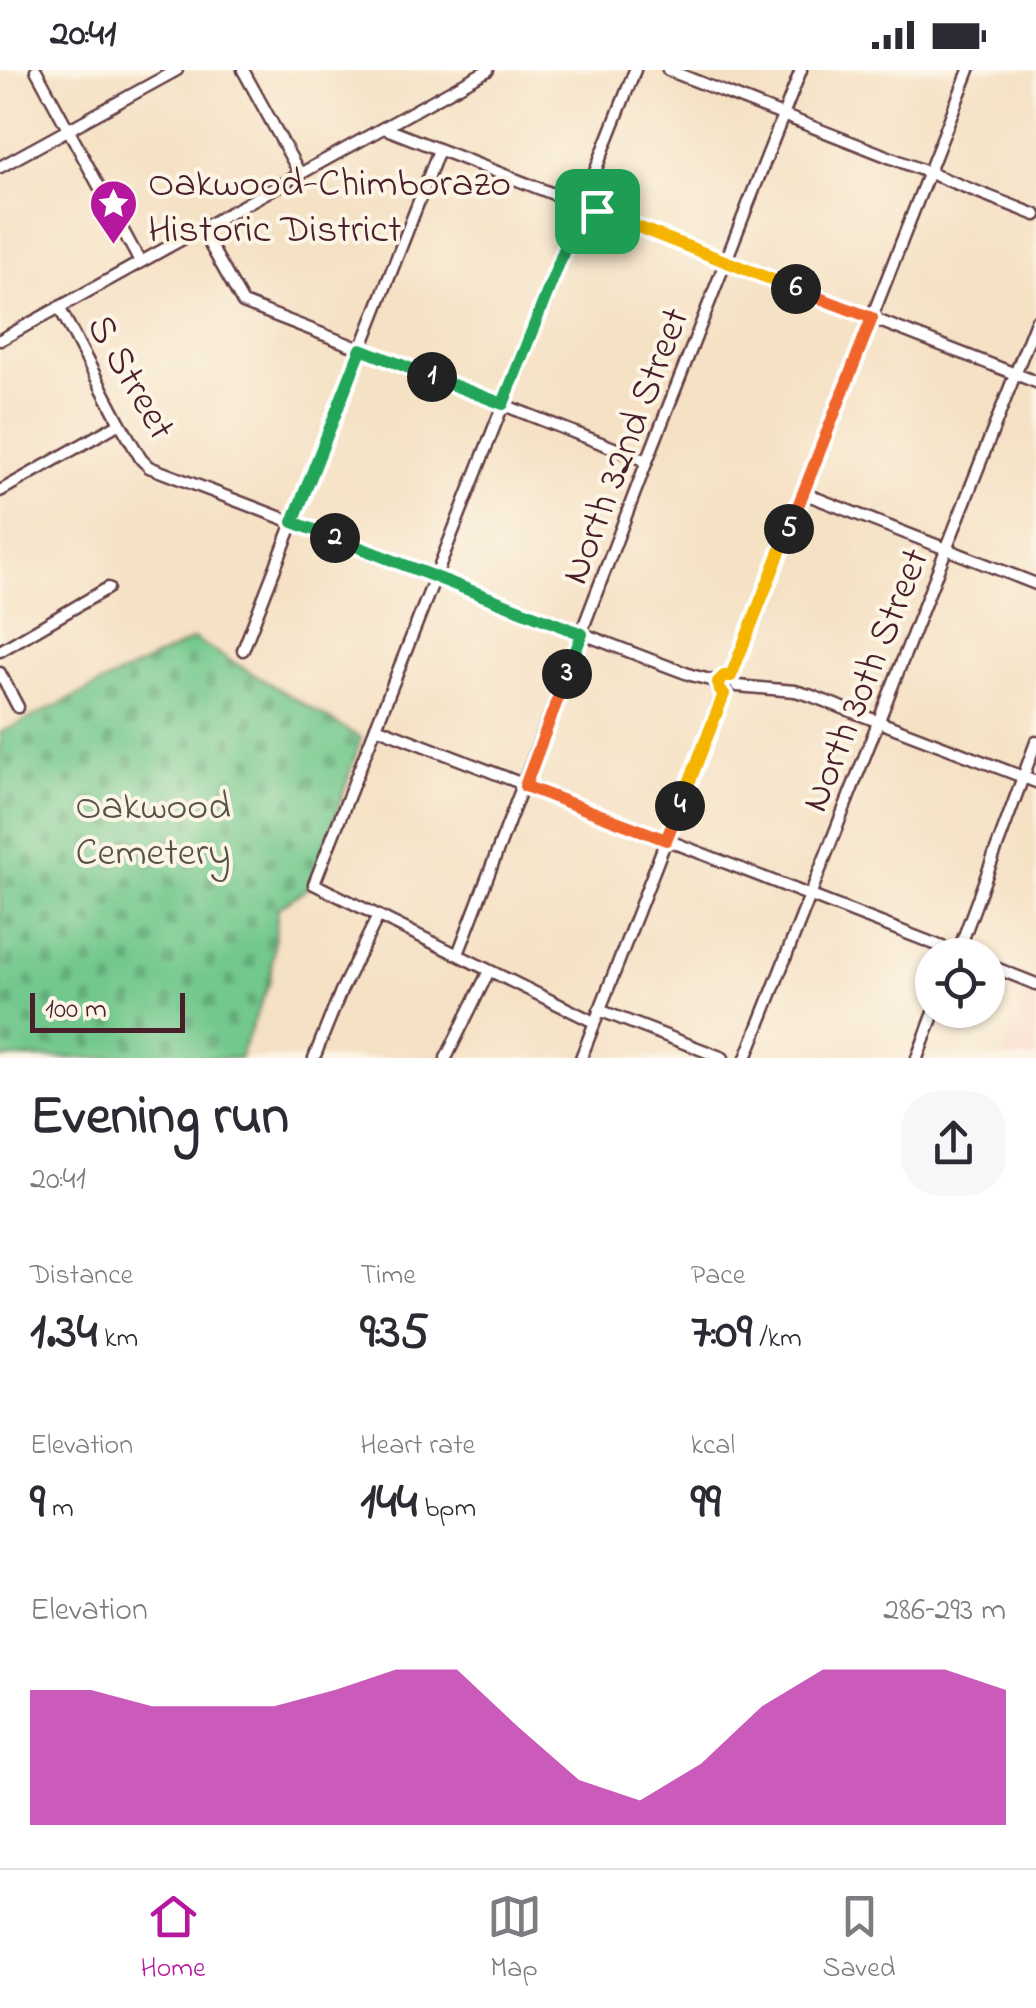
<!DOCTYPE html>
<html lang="en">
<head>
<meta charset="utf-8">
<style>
  :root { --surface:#fff; --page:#f7f7f7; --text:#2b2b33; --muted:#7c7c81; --line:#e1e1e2; --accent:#b5179e }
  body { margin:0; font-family:"Indie Flower",sans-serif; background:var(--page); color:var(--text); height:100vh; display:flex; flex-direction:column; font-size:38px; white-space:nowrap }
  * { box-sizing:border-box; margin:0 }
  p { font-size:32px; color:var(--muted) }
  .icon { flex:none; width:55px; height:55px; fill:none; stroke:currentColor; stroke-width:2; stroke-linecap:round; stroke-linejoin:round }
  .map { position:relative; height:988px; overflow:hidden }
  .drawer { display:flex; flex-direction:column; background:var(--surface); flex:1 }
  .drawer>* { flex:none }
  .fabs { position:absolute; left:915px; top:868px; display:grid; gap:20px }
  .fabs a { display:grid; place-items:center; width:90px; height:90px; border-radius:50%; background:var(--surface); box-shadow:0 2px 8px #0004; font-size:50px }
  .scale { position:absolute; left:30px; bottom:25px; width:155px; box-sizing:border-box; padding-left:10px; border:5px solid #4a1f2b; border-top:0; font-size:28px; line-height:35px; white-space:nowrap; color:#4a1f2b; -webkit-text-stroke:8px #fcf5e5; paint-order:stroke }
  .pin { position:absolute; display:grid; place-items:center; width:85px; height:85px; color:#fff; margin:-42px; border-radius:20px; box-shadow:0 5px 15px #0006 }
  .km { position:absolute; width:50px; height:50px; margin:-25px; border-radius:50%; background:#222; color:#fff; font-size:28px; line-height:50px; text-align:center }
  .round { display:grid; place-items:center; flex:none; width:105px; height:105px; border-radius:40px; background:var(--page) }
  .headline { display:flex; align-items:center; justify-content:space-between; height:170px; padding:0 30px }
  h1 { font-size:55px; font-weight:700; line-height:75px }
  .figures { display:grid; grid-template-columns:repeat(3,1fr); gap:15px; height:170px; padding:10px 30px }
  .figures div { display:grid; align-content:center }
  .figures b { font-size:50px; font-weight:700 }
  .figures small { font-size:28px; font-weight:400 }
  .figures p { font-size:28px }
  .chart { height:280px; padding:20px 30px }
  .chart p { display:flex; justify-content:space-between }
  .chart svg { width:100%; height:180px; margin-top:10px; fill:var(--accent); opacity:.7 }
  .status { display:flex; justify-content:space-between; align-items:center; height:70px; padding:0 50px; background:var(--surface); direction:ltr }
  .status svg { height:28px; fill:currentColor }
  .tab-bar { display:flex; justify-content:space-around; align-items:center; height:140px; border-top:2px solid var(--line); background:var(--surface); font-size:28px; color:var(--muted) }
  .tab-bar a { display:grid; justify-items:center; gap:5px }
  .tab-bar .current { color:var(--accent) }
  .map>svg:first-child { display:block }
  .built { fill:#f7d1c8 }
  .cemetery { fill:url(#cemetery-stones); stroke:#5e745c; stroke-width:2.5 }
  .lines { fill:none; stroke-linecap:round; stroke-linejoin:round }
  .minor-casing { stroke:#643c42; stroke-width:15 }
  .minor { stroke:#fff; stroke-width:10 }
  .split-1-casing { stroke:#fff; stroke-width:20 }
  .split-2-casing { stroke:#fff; stroke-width:20 }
  .split-3-casing { stroke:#fff; stroke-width:20 }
  .split-4-casing { stroke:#fff; stroke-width:20 }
  .split-5-casing { stroke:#fff; stroke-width:20 }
  .split-6-casing { stroke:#fff; stroke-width:20 }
  .split-7-casing { stroke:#fff; stroke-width:20 }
  .split-1 { stroke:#22a559; stroke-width:12 }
  .split-2 { stroke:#22a559; stroke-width:12 }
  .split-3 { stroke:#22a559; stroke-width:12 }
  .split-4 { stroke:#f0652b; stroke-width:12 }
  .split-5 { stroke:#f5b400; stroke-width:12 }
  .split-6 { stroke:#f0652b; stroke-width:12 }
  .split-7 { stroke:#f5b400; stroke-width:12 }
  .labels { text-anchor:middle; stroke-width:8; stroke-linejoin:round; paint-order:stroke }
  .poi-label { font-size:40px; fill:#4a1f2b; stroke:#fcf5e5; text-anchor:start }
  .street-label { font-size:40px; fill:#4a1f2b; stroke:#fcf5e5 }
  .park-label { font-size:40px; fill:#565248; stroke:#fcf5e5 }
</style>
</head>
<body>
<div class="status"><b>20:41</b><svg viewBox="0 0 49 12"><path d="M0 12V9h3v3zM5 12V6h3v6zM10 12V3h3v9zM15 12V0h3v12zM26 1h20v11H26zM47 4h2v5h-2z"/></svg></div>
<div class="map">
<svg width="1036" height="988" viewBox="0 0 1036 988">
  <defs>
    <pattern id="cemetery-stones" width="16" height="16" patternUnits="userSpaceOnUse" patternTransform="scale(2.5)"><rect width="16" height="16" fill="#72c88d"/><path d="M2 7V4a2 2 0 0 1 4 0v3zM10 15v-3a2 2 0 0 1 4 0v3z" fill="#64ab7a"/></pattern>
  </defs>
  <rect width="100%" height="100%" fill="#fcf5e5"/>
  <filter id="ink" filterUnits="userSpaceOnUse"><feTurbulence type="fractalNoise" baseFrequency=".01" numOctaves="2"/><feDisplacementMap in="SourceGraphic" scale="20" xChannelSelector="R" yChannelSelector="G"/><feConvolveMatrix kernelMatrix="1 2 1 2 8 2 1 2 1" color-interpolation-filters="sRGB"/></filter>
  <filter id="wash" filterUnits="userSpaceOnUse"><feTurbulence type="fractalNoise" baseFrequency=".0048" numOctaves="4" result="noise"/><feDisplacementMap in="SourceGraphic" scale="40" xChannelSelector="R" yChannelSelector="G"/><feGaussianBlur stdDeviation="2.25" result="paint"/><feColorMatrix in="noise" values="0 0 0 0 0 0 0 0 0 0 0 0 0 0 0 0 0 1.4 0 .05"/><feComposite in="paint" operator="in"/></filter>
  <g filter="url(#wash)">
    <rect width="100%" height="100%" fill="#f5e1c4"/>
    <polygon class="built" points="1030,917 1036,920 1036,988 1002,988"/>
    <polygon class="cemetery" points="194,569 361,668 314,814 278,838 270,911 239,988 0,988 0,663"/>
  </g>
  <g filter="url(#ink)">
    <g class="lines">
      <defs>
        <g id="minor">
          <polyline points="36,0 140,192"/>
          <polyline points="243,0 300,104"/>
          <polyline points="668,0 1036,145"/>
          <polyline points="384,58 1036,312"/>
          <polyline points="0,97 177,0"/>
          <polyline points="201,159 243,233 647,391"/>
          <polyline points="59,237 120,353 141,389 149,397 651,590 691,605 718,612"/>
          <polyline points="0,270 488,0"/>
          <polyline points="0,421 120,353"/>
          <polyline points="803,423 1036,514"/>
          <polyline points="243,580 439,80"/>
          <polyline points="0,581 108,518"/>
          <polyline points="0,603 18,637"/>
          <polyline points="731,606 969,0"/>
          <polyline points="737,616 795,621 809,625 1036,712"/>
          <polyline points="376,657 963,885"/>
          <polyline points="458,884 647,391 801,0"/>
          <polyline points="957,885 1036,672"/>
          <polyline points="988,895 1036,914"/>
          <polyline points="599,940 723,988"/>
          <polyline points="594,952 314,814 635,0"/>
          <polyline points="314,988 341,921 378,846"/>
          <polyline points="446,988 489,901"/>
          <polyline points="581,988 723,624"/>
          <polyline points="746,988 1036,251"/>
          <polyline points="917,988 935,940"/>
        </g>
      </defs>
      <use href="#minor" class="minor-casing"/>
      <use href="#minor" class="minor"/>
    </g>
  </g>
  <g class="lines" filter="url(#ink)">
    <defs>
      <polyline id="split-1" points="432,307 503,334 582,135 597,141"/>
      <polyline id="split-2" points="335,468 293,452 361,279 432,307"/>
      <polyline id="split-3" points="335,468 582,564 567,604"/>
      <polyline id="split-4" points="567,604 525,716 666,770 680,736"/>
      <polyline id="split-5" points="680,736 724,624 720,620 718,612 724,606 731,606 789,459"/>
      <polyline id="split-6" points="789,459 872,248 796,219"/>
      <polyline id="split-7" points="597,141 796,219"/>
    </defs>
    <use href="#split-1" class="split-1-casing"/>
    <use href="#split-2" class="split-2-casing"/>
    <use href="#split-3" class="split-3-casing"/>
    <use href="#split-4" class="split-4-casing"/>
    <use href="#split-5" class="split-5-casing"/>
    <use href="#split-6" class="split-6-casing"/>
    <use href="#split-7" class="split-7-casing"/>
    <use href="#split-1" class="split-1"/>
    <use href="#split-2" class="split-2"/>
    <use href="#split-3" class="split-3"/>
    <use href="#split-4" class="split-4"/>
    <use href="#split-5" class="split-5"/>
    <use href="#split-6" class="split-6"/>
    <use href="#split-7" class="split-7"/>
  </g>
  <defs>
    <symbol id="sight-pin" viewBox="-11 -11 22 30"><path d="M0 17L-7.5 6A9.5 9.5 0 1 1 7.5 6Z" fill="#b5179e" stroke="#fcf5e5"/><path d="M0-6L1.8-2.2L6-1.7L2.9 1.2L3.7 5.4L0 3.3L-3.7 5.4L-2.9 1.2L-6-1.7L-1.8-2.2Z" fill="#fff"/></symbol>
  </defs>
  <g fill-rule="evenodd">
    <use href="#sight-pin" x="86" y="106" width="55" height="75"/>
  </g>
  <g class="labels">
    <g class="poi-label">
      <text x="148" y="125">Oakwood-Chimborazo<tspan x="148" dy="46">Historic District</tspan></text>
    </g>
    <g class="street-label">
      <text transform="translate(133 306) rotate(60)" y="14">S Street</text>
      <text transform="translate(623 375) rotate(-69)" y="14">North 32nd Street</text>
      <text transform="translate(863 609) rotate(-68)" y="14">North 30th Street</text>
    </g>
    <g class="park-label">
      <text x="153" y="748">Oakwood<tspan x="153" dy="46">Cemetery</tspan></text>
    </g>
  </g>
</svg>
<div class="fabs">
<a><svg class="icon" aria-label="locate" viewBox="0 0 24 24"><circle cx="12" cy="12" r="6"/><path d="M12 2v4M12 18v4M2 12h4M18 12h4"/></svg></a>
</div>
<div class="scale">100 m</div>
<div class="pin" style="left:597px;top:141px;background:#1e9e55"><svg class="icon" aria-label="arrive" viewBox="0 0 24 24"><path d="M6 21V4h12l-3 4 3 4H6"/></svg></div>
<b class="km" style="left:432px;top:307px">1</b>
<b class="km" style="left:335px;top:468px">2</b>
<b class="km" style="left:567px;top:604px">3</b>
<b class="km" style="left:680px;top:736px">4</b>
<b class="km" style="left:789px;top:459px">5</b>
<b class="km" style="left:796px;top:219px">6</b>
</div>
<section class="drawer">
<div class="headline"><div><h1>Evening run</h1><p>20:41</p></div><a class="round"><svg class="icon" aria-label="share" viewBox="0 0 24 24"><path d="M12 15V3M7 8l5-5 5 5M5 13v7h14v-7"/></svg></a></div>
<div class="figures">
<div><p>Distance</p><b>1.34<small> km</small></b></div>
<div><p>Time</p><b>9:35</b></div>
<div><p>Pace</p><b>7:09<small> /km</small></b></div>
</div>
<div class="figures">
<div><p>Elevation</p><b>9<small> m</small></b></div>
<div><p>Heart rate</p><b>144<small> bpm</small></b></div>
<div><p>kcal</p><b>99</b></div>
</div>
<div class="chart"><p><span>Elevation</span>286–293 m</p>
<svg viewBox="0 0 160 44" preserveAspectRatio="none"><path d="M0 44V11L10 11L20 15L30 15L40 15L50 11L60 6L70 6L80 20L90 33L100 38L110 29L120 15L130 6L140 6L150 6L160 11V44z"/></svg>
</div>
</section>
<nav class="tab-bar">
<a class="current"><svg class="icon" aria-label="home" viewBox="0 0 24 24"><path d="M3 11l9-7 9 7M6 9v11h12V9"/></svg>Home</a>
<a><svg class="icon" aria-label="map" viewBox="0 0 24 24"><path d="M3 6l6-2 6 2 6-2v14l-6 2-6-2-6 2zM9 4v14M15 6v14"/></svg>Map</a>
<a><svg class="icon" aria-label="saved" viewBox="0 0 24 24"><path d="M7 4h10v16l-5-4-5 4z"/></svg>Saved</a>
</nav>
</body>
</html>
